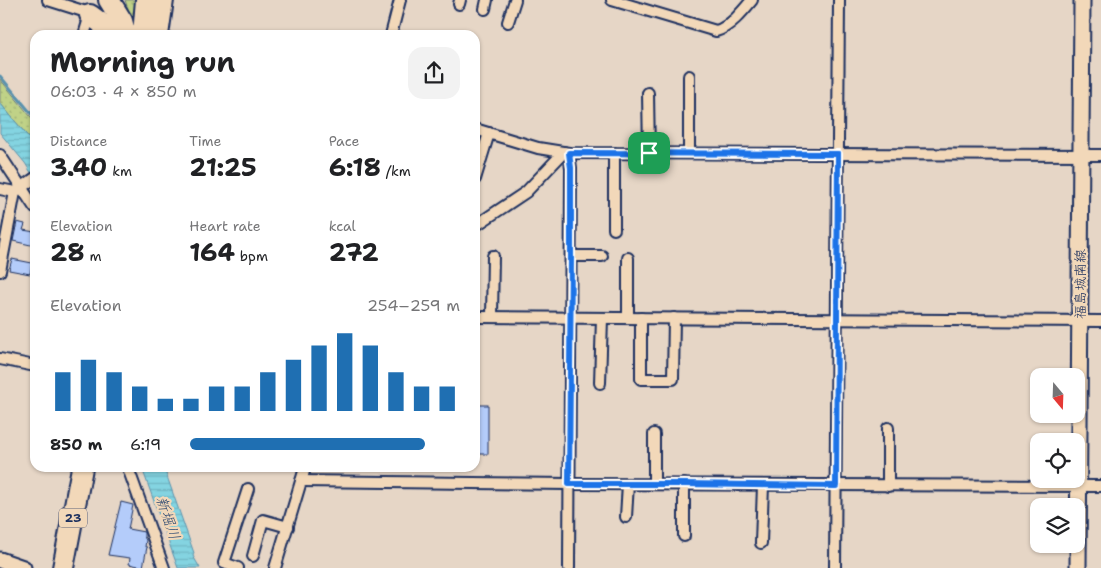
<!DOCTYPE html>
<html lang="en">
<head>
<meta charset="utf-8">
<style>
  :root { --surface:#fff; --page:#f2f2f2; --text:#202124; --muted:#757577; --accent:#1f6fb2 }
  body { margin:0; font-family:"Shantell Sans","Klee One",sans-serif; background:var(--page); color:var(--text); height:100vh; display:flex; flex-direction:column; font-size:19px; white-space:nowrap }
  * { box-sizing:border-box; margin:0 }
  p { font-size:16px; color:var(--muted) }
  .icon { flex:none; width:28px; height:28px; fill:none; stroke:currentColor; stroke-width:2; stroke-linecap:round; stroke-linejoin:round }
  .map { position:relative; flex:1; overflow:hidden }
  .drawer { position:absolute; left:30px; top:30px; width:450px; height:442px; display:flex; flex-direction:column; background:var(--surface); border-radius:15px; box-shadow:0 1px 4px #0004 }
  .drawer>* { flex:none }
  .needle { width:32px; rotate:161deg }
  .tools { position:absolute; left:1030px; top:368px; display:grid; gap:10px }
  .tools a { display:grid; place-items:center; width:55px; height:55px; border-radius:10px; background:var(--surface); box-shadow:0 1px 4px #0004; font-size:25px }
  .pin { position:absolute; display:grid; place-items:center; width:42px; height:42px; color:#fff; margin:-21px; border-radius:10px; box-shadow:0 2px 8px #0006 }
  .round { display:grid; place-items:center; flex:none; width:52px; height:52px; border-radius:15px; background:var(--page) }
  .headline { display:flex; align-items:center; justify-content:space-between; height:85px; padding:0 20px }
  h1 { font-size:28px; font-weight:700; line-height:38px }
  .figures { display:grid; grid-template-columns:repeat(3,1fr); gap:8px; height:85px; padding:5px 20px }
  .figures div { display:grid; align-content:center }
  .figures b { font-size:25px; font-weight:700 }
  .figures small { font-size:14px; font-weight:400 }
  .figures p { font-size:14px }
  .chart { height:140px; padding:10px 20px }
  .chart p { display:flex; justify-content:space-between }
  .chart svg { width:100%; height:90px; margin-top:5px; stroke:var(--accent); stroke-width:6 }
  ul { padding:0 20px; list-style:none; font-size:16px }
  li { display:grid; grid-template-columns:80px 60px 1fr; align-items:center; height:38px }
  li i { height:12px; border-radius:6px; background:var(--accent) }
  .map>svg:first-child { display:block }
  .grass { fill:url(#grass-dots); stroke:#6e8072 }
  .water { fill:url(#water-rules); stroke:#5a92ad }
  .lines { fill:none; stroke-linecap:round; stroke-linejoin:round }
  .stream { stroke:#5a92ad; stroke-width:3 }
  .building { fill:#b4ccfa; stroke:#1b2f5e }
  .street-casing { stroke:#1b2f5e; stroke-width:14 }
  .secondary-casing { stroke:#1b2f5e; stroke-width:19 }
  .highway-casing { stroke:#1b2f5e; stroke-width:24 }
  .street { stroke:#f2d8b9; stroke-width:10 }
  .secondary { stroke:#f2d8b9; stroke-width:15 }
  .highway { stroke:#f2d8b9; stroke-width:20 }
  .route-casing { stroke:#fff; stroke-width:10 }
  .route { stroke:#1a73e8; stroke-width:6 }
  .labels { text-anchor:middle; stroke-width:4.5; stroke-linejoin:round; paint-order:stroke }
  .shield { fill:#f2d8b9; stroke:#5c6279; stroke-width:1 }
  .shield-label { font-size:12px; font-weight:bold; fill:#1b2f5e }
  .street-label { font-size:14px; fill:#1b2f5e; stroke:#f2d8b9 }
  .water-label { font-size:15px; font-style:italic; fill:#2b4872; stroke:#f2d8b9 }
</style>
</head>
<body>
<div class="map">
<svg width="1101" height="568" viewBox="0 0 1101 568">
  <defs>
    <pattern id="grass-dots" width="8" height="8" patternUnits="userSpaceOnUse" patternTransform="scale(1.25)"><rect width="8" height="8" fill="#c0d287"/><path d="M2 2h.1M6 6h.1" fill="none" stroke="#a4b577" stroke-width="1.8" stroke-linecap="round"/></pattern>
    <pattern id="water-rules" width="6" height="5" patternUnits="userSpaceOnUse" patternTransform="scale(1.25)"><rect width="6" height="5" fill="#84d4e1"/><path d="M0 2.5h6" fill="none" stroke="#71b6c3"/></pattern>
  </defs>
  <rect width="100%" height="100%" fill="#e6d6c6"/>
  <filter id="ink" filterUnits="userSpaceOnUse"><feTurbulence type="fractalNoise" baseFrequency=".02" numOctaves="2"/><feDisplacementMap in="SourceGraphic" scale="10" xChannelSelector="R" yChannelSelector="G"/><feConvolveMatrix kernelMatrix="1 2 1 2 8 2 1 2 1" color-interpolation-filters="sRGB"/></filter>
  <g filter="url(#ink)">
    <g class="grass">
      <polygon points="125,0 143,0 134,35 132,21"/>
      <polygon points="0,79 35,122 35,145 0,103"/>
    </g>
    <g class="water">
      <polygon points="0,103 35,145 35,179 25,163 0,133"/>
      <polygon points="142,468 164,468 194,553 193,556 200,568 178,568"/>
    </g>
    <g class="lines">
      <polyline class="stream" points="0,76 35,118"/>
    </g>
    <g class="building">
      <polygon points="17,222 25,224 23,230 35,232 35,246 13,241"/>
      <polygon points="12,259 32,263 30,274 9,270"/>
      <rect x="475" y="405" width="13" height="49"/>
      <polygon points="121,502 133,505 128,529 144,532 144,537 146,540 145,547 147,547 143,567 129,564 130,558 108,555"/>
    </g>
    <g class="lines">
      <defs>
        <g id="street">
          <polyline points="48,0 83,11 90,15 84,35"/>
          <path d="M612 0 716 31C730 27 743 11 752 0"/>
          <polyline points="459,4 460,0"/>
          <polyline points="485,9 487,0"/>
          <polyline points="508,22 515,0"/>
          <polyline points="391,35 400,0"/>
          <polyline points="648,93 649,153"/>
          <polyline points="475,129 538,148 569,153 1101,155"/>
          <polyline points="689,153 689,76"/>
          <polyline points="0,155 35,208"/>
          <polyline points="475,179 489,133"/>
          <polyline points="0,189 15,192"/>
          <polyline points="475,226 526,192 564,152"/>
          <polyline points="614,229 614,153"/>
          <polyline points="571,256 602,256"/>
          <polyline points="0,271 15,192 35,178"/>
          <polyline points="475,317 1101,321"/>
          <polyline points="492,317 493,256"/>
          <polyline points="628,318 628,258"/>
          <polyline points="641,318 641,379 673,379 674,318"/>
          <polyline points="0,359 35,366"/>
          <polyline points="600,383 602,318"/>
          <polyline points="888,428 888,486"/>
          <polyline points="128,468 164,568"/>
          <polyline points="301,481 569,484 1101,486"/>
          <polyline points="654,484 654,434"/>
          <polyline points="626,517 628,484"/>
          <polyline points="684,536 684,484"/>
          <polyline points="761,543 763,485"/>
          <polyline points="253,556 263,520 288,527"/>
          <polyline points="238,568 224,563 248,489"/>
          <polyline points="275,568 305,468"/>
          <polyline points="569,568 571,168 569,153"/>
          <polyline points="835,568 839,0"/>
        </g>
        <g id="secondary">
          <polyline points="0,560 23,568"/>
          <polyline points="1078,568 1082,0"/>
        </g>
        <g id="highway">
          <polyline points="109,0 122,21 126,35"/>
          <polyline points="90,15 101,23 109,35"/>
          <polyline points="143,35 146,0"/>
          <polyline points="158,35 163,0"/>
          <polyline points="63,568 82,468"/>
        </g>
      </defs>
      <use href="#street" class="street-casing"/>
      <use href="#secondary" class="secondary-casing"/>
      <use href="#highway" class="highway-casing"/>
      <use href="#street" class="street"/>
      <use href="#secondary" class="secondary"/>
      <use href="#highway" class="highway"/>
    </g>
  </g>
  <g class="lines" filter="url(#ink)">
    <defs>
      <polygon id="route" points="569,153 838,154 836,486 684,484 569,484 571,256 571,168"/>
    </defs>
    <use href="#route" class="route-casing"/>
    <use href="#route" class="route"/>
  </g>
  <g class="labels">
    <rect class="shield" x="59" y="508.5" width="28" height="19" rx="4"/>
    <g class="shield-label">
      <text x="73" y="522">23</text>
    </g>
    <g class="street-label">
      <text transform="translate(1080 284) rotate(-90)" y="5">福島城南線</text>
    </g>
    <g class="water-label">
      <text transform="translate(168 518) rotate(71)" y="5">新堀川</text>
    </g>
  </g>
</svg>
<div class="tools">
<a><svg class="needle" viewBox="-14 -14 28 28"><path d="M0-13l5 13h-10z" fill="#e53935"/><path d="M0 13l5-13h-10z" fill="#757577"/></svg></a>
<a><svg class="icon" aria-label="locate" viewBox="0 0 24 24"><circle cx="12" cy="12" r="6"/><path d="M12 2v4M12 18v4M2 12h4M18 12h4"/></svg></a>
<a><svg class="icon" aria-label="layers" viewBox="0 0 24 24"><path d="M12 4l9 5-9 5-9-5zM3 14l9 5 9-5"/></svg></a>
</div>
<div class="pin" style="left:649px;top:153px;background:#1e9e55"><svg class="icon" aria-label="arrive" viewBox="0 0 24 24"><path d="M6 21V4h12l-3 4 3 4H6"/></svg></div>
<section class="drawer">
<div class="headline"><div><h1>Morning run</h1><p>06:03 · 4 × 850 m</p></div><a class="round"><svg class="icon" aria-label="share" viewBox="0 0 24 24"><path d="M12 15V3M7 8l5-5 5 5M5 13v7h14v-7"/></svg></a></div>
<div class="figures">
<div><p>Distance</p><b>3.40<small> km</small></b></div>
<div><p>Time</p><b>21:25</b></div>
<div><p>Pace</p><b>6:18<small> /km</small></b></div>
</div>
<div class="figures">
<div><p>Elevation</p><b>28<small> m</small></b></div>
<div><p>Heart rate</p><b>164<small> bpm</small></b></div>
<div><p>kcal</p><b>272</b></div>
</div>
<div class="chart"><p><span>Elevation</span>254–259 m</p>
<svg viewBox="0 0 160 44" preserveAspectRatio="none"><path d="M5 44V25M15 44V19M25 44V25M35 44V32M45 44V38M55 44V38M65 44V32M75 44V32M85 44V25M95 44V19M105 44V12M115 44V6M125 44V12M135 44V25M145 44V32M155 44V32"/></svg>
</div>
<ul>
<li><b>850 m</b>6:19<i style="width:87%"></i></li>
</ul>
</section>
</div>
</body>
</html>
